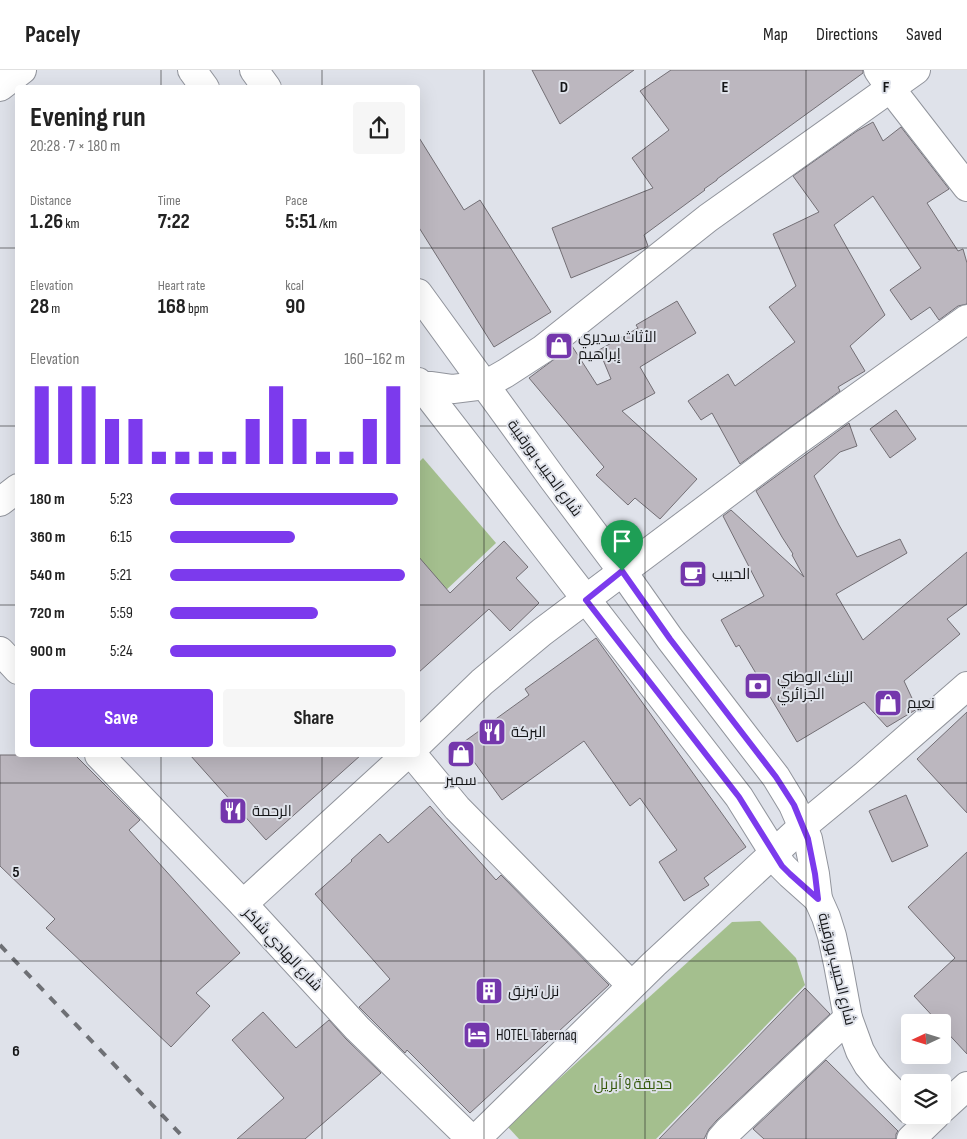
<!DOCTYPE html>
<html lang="en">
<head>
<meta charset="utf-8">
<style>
  :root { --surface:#fff; --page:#f6f6f6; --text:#222; --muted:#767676; --line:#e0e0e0; --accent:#7c3aed }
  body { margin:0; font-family:"Sofia Sans Condensed",Cairo,sans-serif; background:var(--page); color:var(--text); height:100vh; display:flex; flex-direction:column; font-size:19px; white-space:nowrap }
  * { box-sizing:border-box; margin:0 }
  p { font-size:16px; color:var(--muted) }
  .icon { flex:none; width:28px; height:28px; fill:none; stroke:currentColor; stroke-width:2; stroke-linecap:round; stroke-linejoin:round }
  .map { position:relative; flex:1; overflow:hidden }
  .drawer { position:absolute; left:15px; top:15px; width:405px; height:672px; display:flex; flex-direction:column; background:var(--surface); border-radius:5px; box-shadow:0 5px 20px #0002 }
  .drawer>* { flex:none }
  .needle { width:32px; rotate:266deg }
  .fabs { position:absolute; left:901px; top:944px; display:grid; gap:10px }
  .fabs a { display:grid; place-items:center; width:50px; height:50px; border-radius:5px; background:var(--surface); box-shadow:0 5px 20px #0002; font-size:25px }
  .pin { position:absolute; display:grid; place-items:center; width:42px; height:42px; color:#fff; margin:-51px -21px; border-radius:50% 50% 50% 0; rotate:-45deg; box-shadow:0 0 5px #0007 }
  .pin .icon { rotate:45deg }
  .round { display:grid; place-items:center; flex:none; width:52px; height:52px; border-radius:5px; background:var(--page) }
  .overview { display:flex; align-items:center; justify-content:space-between; height:85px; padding:0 15px }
  h1 { font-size:28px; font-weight:700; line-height:38px }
  .metrics { display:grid; grid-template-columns:repeat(3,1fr); gap:8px; height:85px; padding:5px 15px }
  .metrics div { display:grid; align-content:center }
  .metrics b { font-size:21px; font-weight:700 }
  .metrics small { font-size:14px; font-weight:400 }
  .metrics p { font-size:14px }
  .chart { height:140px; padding:10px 15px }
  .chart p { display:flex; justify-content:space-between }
  .chart svg { width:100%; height:90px; margin-top:5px; stroke:var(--accent); stroke-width:6 }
  .primary-button { display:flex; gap:10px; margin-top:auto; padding:10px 15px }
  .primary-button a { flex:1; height:58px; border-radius:5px; background:var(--accent); color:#fff; font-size:20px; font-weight:700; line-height:58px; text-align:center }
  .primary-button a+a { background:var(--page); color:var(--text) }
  ul { padding:0 15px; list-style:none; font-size:16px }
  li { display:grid; grid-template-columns:80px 60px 1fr; align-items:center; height:38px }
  li i { height:12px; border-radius:6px; background:var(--accent) }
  header { display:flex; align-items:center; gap:30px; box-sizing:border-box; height:70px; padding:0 25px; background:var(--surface); border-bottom:1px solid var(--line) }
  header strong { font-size:24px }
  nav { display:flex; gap:28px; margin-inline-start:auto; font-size:18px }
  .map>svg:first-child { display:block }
  .green { fill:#a4bf8e }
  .building { fill:#bcb7bf; stroke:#736f75 }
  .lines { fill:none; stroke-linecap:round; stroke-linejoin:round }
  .minor-casing { stroke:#91949c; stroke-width:30 }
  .minor { stroke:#fff; stroke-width:28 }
  .rail { stroke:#6e7075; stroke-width:4; stroke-dasharray:9 9; stroke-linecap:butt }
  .route-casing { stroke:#fff; stroke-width:10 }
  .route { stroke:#7c3aed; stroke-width:6 }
  .grid { fill:none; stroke:#151618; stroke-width:1; stroke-opacity:0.55 }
  .labels { text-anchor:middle; stroke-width:4; stroke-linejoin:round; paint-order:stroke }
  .poi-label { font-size:15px; fill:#151618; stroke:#dfe2ea; text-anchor:start }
  .street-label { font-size:15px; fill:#151618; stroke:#dfe2ea }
  .park-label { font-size:15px; fill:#36590c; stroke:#dfe2ea }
  .grid-label { font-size:16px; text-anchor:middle; font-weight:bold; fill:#151618; stroke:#dfe2ea; stroke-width:4; stroke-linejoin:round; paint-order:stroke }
</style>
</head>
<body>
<header>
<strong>Pacely</strong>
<nav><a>Map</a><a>Directions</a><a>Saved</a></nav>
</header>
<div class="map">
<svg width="967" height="1069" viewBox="0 0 967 1069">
  <rect width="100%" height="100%" fill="#dfe2ea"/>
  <g class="green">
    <polygon points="423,388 496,473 444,522 418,491 418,393"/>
    <polygon points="760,851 796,888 805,915 656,1069 519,1069 507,1056 732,852"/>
  </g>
  <g class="building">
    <polygon points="532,0 634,0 560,54"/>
    <polygon points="671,0 863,0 863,3 717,109 717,110 704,119 705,120 644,165 648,176 644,178 571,208 552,158 653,118 632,88 669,60 640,21"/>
    <polygon points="873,52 883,71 901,57 949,119 927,133 958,181 963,179 967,193 967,234 958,236 939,250 930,237 911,250 890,220 921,198 873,126 834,155 885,245 850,276 865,301 838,317 840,321 740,394 712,343 701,350 688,331 728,304 735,316 795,272 769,237 796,216 773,164 819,142 793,106 857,61"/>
    <polygon points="418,66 464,140 480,130 551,242 494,277 418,156"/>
    <polygon points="677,231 696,263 640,297 655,323 622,341 697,409 660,449 635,428 628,435 596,405 604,397 529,308 572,276 597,315 611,309 599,280 638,258 636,255"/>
    <polygon points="896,340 916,369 890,388 870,359"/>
    <polygon points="849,353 857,376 840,382 814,406 839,455 857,487 900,469 907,483 836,524 863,570 967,482 967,534 947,549 960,564 904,611 917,639 887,657 864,632 797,672 739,575 736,577 721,550 764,526 723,446 731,440 804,507 792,485 793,484 782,467 756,421"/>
    <polygon points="504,471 528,497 516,508 539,533 510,561 489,539 418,603 418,486 450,523"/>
    <polygon points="596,568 746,777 704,808 709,815 684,831 659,792 677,780 640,728 630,736 584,671 502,730 461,674 529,625 525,619"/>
    <polygon points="967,642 967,743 917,689"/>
    <polygon points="0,685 75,685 140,750 129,760 240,883 196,923 210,936 171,977 46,858 55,849 0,796"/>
    <polygon points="190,685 361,685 266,770"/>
    <polygon points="906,725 928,776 892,792 869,741"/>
    <polygon points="430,736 496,810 501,805 609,915 470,1043 407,980 405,983 359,937 390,909 315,824 352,791 351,790 380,764 388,773"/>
    <polygon points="967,782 967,984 942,957 942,952 938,952 914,926 955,888 908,837"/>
    <polygon points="805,918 830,944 717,1050 709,1059 704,1069 659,1069"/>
    <polygon points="263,942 296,978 329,950 346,969 381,1003 305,1069 237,1069 284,1028 232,970"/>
    <polygon points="826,990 898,1061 896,1064 896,1069 764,1069 753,1059"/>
  </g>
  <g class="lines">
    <defs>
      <g id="minor">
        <polyline points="192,0 205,18"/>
        <polyline points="254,0 267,18"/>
        <polyline points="878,0 891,19 967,117"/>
        <polyline points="0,17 22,0"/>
        <polyline points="418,223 553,409 622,501 670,569 776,707 793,735 808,769 815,804 818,829 826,847 832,866 838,894 848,948 860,981 868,995 879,1008 910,1040"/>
        <polyline points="418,312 739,727 782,796 790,804 818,829"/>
        <polyline points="418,316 432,316 453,319 485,315 506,303 543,279 708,148 916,0"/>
        <polyline points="0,432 18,418"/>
        <polyline points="0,581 18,600"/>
        <polyline points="418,674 482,612 542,562 794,373 967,249"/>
        <polyline points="99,685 243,834 357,958 471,1069"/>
        <polyline points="413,685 457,738 631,915"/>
        <polyline points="243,834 406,685"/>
        <polyline points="942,1039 967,1016"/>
        <polyline points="476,1069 654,894 802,757 865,705 967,616"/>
        <polyline points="721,1069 728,1061 848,948"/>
        <polyline points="911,1069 936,1045"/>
      </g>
    </defs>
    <use href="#minor" class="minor-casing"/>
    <use href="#minor" class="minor"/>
    <polyline class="rail" points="0,875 185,1069"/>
  </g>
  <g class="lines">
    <defs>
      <polygon id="route" points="622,501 670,569 776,707 794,735 808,769 815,804 818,829 790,804 782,796 739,727 586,530"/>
    </defs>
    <use href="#route" class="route-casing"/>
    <use href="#route" class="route"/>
  </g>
  <path class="grid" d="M161 0V18M322 0V18M484 0V1069M645 0V1069M806 0V1069M0 178H18M418 178H967M0 356H18M418 356H967M0 535H18M418 535H967M161 685V1069M322 685V1069M0 713H967M0 891H967"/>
  <defs>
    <symbol id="shop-square" viewBox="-11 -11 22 22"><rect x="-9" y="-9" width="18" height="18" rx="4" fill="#7437ac" stroke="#dfe2ea"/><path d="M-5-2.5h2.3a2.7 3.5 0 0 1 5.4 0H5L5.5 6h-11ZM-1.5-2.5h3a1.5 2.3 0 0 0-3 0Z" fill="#fff"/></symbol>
    <symbol id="cafe-square" viewBox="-11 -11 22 22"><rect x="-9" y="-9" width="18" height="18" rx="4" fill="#7437ac" stroke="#dfe2ea"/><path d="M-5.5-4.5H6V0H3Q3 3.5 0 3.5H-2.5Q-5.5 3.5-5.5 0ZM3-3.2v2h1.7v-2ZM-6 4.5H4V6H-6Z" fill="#fff"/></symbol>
    <symbol id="bank-square" viewBox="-11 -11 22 22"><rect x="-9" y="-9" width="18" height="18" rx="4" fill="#7437ac" stroke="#dfe2ea"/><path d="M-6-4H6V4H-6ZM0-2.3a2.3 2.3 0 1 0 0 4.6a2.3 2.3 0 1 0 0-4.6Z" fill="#fff"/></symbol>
    <symbol id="restaurant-square" viewBox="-11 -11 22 22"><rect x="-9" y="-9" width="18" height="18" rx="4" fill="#7437ac" stroke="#dfe2ea"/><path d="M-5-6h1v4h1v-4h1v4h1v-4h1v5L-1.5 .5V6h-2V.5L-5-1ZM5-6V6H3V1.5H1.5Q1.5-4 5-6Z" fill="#fff"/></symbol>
    <symbol id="building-square" viewBox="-11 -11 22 22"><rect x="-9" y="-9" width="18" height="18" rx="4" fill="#7437ac" stroke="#dfe2ea"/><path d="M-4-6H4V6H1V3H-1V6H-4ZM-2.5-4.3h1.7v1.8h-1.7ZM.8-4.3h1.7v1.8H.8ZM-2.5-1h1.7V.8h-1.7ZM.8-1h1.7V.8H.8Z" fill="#fff"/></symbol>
    <symbol id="hotel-square" viewBox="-11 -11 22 22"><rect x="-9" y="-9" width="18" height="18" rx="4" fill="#7437ac" stroke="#dfe2ea"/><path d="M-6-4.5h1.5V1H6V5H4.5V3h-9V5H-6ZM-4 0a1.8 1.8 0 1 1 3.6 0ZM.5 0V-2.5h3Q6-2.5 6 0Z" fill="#fff"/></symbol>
  </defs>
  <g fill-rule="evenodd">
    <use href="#shop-square" x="543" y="260" width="32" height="32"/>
    <use href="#cafe-square" x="677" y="488" width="32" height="32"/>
    <use href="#bank-square" x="742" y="600" width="32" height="32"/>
    <use href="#shop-square" x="872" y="617" width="32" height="32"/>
    <use href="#restaurant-square" x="476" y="646" width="32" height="32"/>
    <use href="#shop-square" x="445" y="668" width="32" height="32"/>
    <use href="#restaurant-square" x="217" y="725" width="32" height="32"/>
    <use href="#building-square" x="473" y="905" width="32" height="32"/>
    <use href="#hotel-square" x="461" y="949" width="32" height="32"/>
  </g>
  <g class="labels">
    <g class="poi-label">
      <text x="578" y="272">الأثاث سديري<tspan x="578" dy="17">إبراهيم</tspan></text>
      <text x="712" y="509">الحبيب</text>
      <text x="777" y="612">البنك الوطني<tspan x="777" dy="17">الجزائري</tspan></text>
      <text x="907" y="638">نعيم</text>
      <text x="511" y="667">البركة</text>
      <text x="461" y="715" text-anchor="middle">سمير</text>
      <text x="252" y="746">الرحمة</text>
      <text x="508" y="926">نزل تبرنق</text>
      <text x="496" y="970">HOTEL Tabernaq</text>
    </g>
    <g class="street-label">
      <text transform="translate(545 398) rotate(54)" y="5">شارع الحبيب بورقيبة</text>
      <text transform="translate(283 879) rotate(47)" y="5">شارع الهادي شاكر</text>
      <text transform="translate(837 899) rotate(76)" y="5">شارع الحبيب بورقيبة</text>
    </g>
    <g class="park-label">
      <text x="633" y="1019">حديقة 9 أبريل</text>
    </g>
  </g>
  <g class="grid-label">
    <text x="564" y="22">D</text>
    <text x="725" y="22">E</text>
    <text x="886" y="22">F</text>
    <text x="16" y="807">5</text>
    <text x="16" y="986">6</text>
  </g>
</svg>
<div class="fabs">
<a><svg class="needle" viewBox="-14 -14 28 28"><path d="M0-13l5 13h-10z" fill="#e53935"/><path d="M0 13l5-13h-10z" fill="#767676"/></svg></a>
<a><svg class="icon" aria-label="layers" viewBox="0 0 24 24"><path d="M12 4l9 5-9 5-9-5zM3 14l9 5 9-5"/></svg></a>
</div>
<div class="pin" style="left:622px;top:501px;background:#1e9e55"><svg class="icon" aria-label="arrive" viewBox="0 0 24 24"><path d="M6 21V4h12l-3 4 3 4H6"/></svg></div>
<section class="drawer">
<div class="overview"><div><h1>Evening run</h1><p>20:28 · 7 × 180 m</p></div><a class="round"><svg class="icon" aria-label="share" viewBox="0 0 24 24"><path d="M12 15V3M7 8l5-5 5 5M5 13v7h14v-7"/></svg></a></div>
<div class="metrics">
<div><p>Distance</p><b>1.26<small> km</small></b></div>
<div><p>Time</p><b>7:22</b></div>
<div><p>Pace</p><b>5:51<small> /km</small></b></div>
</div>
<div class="metrics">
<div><p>Elevation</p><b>28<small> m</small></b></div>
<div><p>Heart rate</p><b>168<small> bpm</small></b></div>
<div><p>kcal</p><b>90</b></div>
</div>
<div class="chart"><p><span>Elevation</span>160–162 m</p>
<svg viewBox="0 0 160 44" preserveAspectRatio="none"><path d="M5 44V6M15 44V6M25 44V6M35 44V22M45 44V22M55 44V38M65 44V38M75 44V38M85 44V38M95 44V22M105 44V6M115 44V22M125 44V38M135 44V38M145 44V22M155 44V6"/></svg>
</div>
<ul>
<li><b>180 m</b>5:23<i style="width:97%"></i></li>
<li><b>360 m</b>6:15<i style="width:53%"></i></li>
<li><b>540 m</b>5:21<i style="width:100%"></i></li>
<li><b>720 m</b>5:59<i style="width:63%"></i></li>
<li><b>900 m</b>5:24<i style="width:96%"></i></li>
</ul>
<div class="primary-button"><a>Save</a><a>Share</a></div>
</section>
</div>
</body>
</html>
